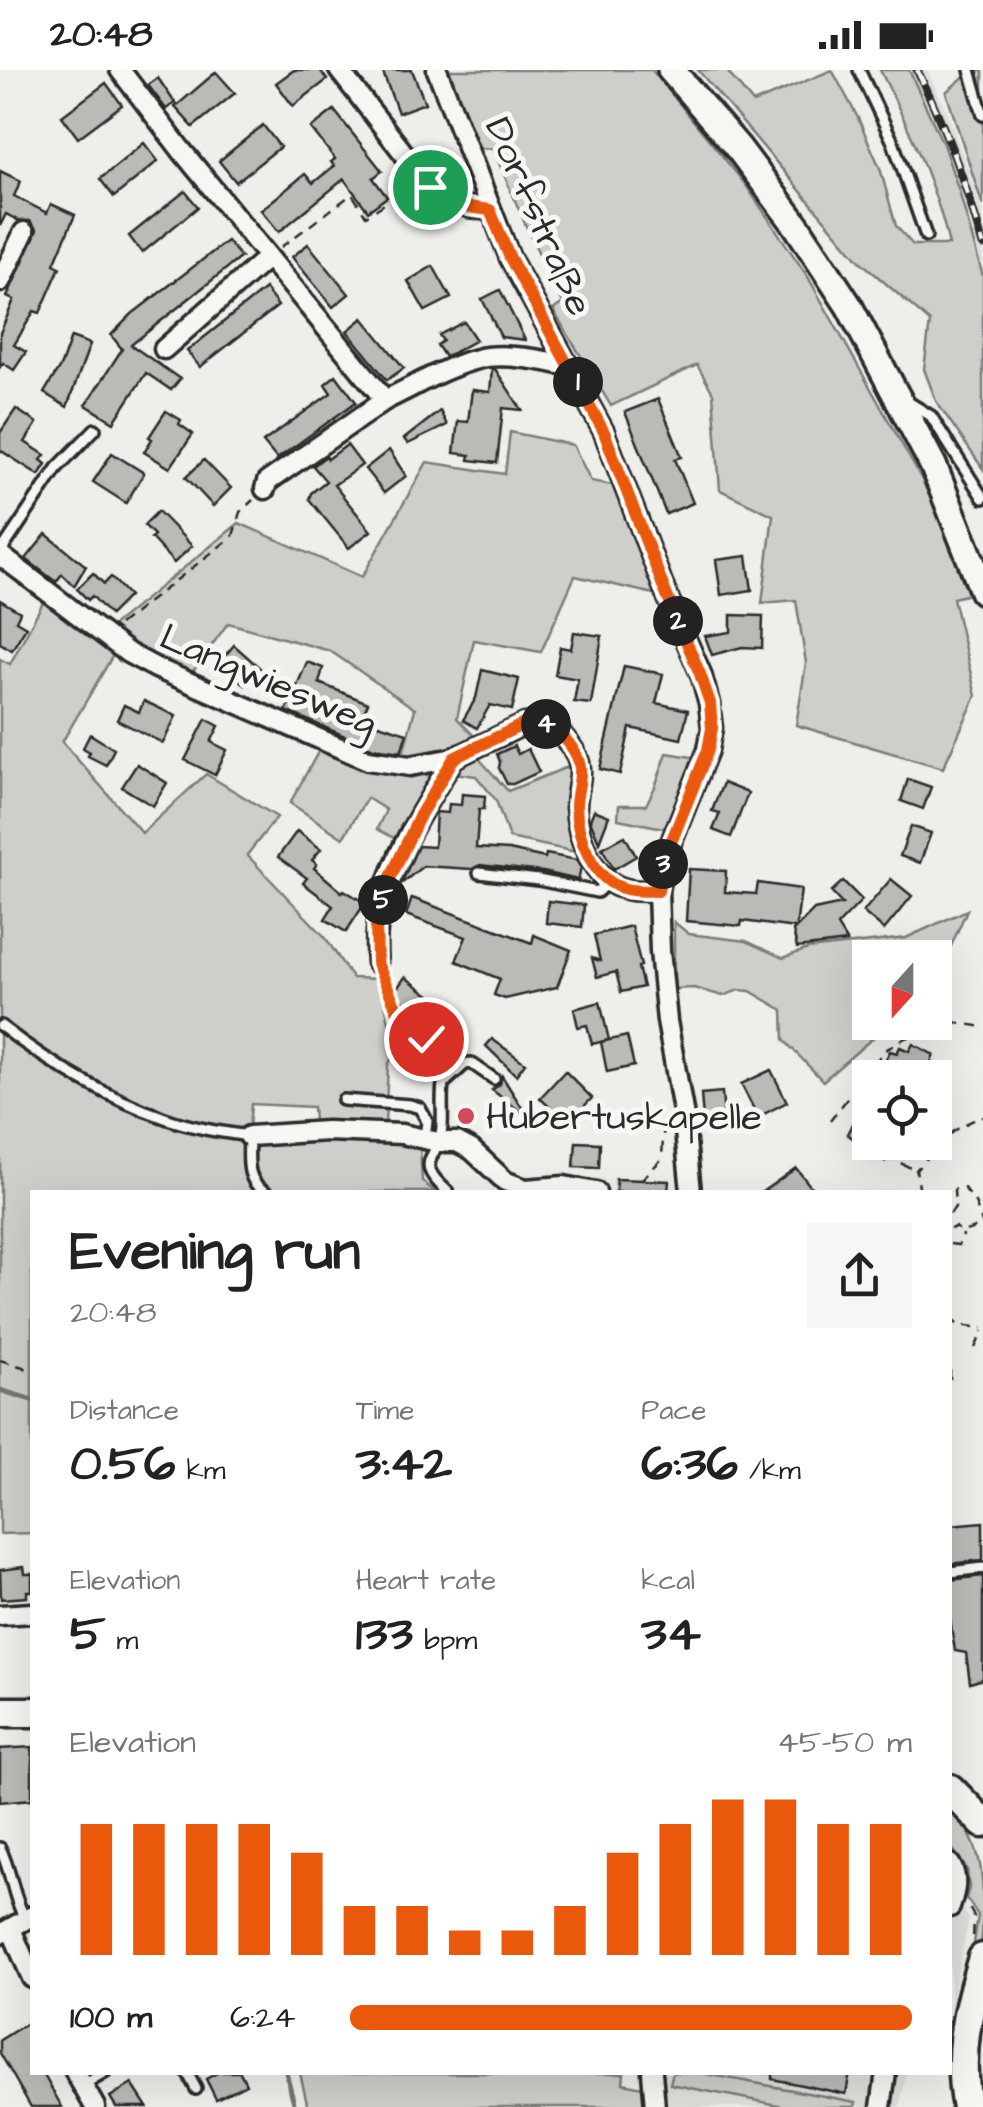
<!DOCTYPE html>
<html lang="en">
<head>
<meta charset="utf-8">
<style>
  :root { --surface:#fff; --page:#f6f6f6; --text:#222; --muted:#767676; --accent:#ea580c }
  body { margin:0; font-family:"Architects Daughter",sans-serif; background:var(--page); color:var(--text); height:100vh; display:flex; flex-direction:column; font-size:38px; white-space:nowrap }
  * { box-sizing:border-box; margin:0 }
  p { font-size:32px; color:var(--muted) }
  .icon { flex:none; width:55px; height:55px; fill:none; stroke:currentColor; stroke-width:2; stroke-linecap:round; stroke-linejoin:round }
  .map { position:relative; flex:1; overflow:hidden }
  .panel { position:absolute; left:30px; top:1120px; width:922px; height:885px; display:flex; flex-direction:column; background:var(--surface); border-radius:0px; box-shadow:0 10px 40px #0002 }
  .panel>* { flex:none }
  .needle { width:65px; rotate:201deg }
  .fabs { position:absolute; left:852px; top:870px; display:grid; gap:20px }
  .fabs a { display:grid; place-items:center; width:100px; height:100px; border-radius:0px; background:var(--surface); box-shadow:0 10px 40px #0002; font-size:50px }
  .pin { position:absolute; display:grid; place-items:center; width:85px; height:85px; color:#fff; margin:-42px; border:5px solid #fff; border-radius:50%; box-shadow:0 2px 10px #0007 }
  .km { position:absolute; width:50px; height:50px; margin:-25px; border-radius:50%; background:#222; color:#fff; font-size:28px; line-height:50px; text-align:center }
  .round { display:grid; place-items:center; flex:none; width:105px; height:105px; border-radius:0px; background:var(--page) }
  .headline { display:flex; align-items:center; justify-content:space-between; height:170px; padding:0 40px }
  h1 { font-size:55px; font-weight:700; line-height:75px }
  .figures { display:grid; grid-template-columns:repeat(3,1fr); gap:15px; height:170px; padding:10px 40px }
  .figures div { display:grid; align-content:center }
  .figures b { font-size:50px; font-weight:700 }
  .figures small { font-size:28px; font-weight:400 }
  .figures p { font-size:28px }
  .chart { height:280px; padding:20px 40px }
  .chart p { display:flex; justify-content:space-between }
  .chart svg { width:100%; height:180px; margin-top:10px; stroke:var(--accent); stroke-width:6 }
  ul { padding:0 40px; list-style:none; font-size:32px }
  li { display:grid; grid-template-columns:160px 120px 1fr; align-items:center; height:75px }
  li i { height:25px; border-radius:12px; background:var(--accent) }
  .status { display:flex; justify-content:space-between; align-items:center; height:70px; padding:0 50px; background:var(--surface); direction:ltr }
  .status svg { height:28px; fill:currentColor }
  .map>svg:first-child { display:block }
  .built { fill:#dededb }
  .green { fill:#cececa; stroke:#7c7c7a; stroke-width:2.5 }
  .lines { fill:none; stroke-linecap:round; stroke-linejoin:round }
  .stream { stroke:#757573; stroke-width:5 }
  .building { fill:#babab7; stroke:#2b2b2b; stroke-width:2.5 }
  .service-casing { stroke:#2b2b2b; stroke-width:16 }
  .minor-casing { stroke:#2b2b2b; stroke-width:25 }
  .secondary-casing { stroke:#2b2b2b; stroke-width:32 }
  .primary-casing { stroke:#2b2b2b; stroke-width:35 }
  .path { stroke:#2b2b2b; stroke-width:2.5; stroke-dasharray:10 8; stroke-linecap:butt }
  .service { stroke:#f6f6f2; stroke-width:9 }
  .minor { stroke:#f6f6f2; stroke-width:18 }
  .secondary { stroke:#f6f6f2; stroke-width:25 }
  .primary { stroke:#f6f6f2; stroke-width:28 }
  .rail-casing { stroke:#2b2b2b; stroke-width:9 }
  .rail { stroke:#f6f6f2; stroke-width:5; stroke-dasharray:15; stroke-linecap:butt }
  .route-casing { stroke:#fff; stroke-width:20 }
  .route { stroke:#ea580c; stroke-width:12 }
  .poi-dot { fill:#d1495b; stroke:#f6f6f2; stroke-width:4 }
  .labels { text-anchor:middle; stroke-width:10; stroke-linejoin:round; paint-order:stroke }
  .street-label { font-size:38px; fill:#2b2b2b; stroke:#f6f6f2 }
  .poi-label { font-size:38px; fill:#2b2b2b; stroke:#f6f6f2; text-anchor:start }
</style>
</head>
<body>
<div class="status"><b>20:48</b><svg viewBox="0 0 49 12"><path d="M0 12V9h3v3zM5 12V6h3v6zM10 12V3h3v9zM15 12V0h3v12zM26 1h20v11H26zM47 4h2v5h-2z"/></svg></div>
<div class="map">
<svg width="983" height="2037" viewBox="0 0 983 2037">
  <rect width="100%" height="100%" fill="#eeeeea"/>
  <filter id="ink" filterUnits="userSpaceOnUse"><feTurbulence type="fractalNoise" baseFrequency=".01" numOctaves="2"/><feDisplacementMap in="SourceGraphic" scale="20" xChannelSelector="R" yChannelSelector="G"/><feConvolveMatrix kernelMatrix="1 2 1 2 8 2 1 2 1" color-interpolation-filters="sRGB"/></filter>
  <g filter="url(#ink)">
    <g class="built">
      <polygon points="909,0 927,0 948,44 973,113 983,143 983,207 959,121 943,74"/>
      <polygon points="963,1839 969,1849 950,1938 950,1840"/>
      <polygon points="662,2003 906,2003 900,2037 668,2037 668,2028 660,2017"/>
    </g>
    <g class="green">
      <polygon points="448,0 652,0 745,114 808,207 922,410 950,469 970,524 953,528 976,626 943,698 796,655 806,593 796,530 762,533 773,445 720,420 713,323 697,295 611,336 553,240 563,233 529,163 493,79 478,78"/>
      <path d="M698 0H726L753 33 832 0 858 48 880 98 896 156 913 175H949C937 118 907 53 880 0H909L943 74 959 121 983 207V399L936 331 924 299 930 252 860 191Z"/>
      <polygon points="972,0 983,0 983,136 946,22"/>
      <polygon points="510,362 573,375 591,411 612,415 658,525 575,506 541,582 474,570 457,648 478,670 454,682 401,691 415,639 330,581 228,553 189,607 158,593 106,561 239,453 362,507 427,392 505,404"/>
      <polygon points="46,527 116,580 62,672 142,763 206,704 277,747 247,785 325,867 352,908 379,909 390,956 405,965 388,995 385,1054 314,1052 313,1037 251,1034 248,1070 398,1070 420,1076 422,1111 435,1122 32,1122 32,1463 0,1464 0,589 10,594"/>
      <polygon points="322,675 435,701 438,705 398,770 377,759 386,740 367,728 343,768 290,733"/>
      <polygon points="667,683 698,688 678,737 663,758 618,749 619,735 646,735 655,717"/>
      <polygon points="475,684 508,721 570,696 568,752 581,783 509,768 496,730 476,706 454,703 464,690"/>
      <polygon points="967,840 935,912 935,888 870,888 870,952 890,953 823,1011 784,970 783,940 750,921 739,920 723,926 694,918 674,919 674,852 689,864 746,871 783,888 808,879 906,868"/>
      <path d="M950 1735C977 1770 983 1790 983 1834 983 1848 983 1861 981 1875L973 1880 978 1845 966 1828 969 1818 967 1800 950 1775Z"/>
      <polygon points="673,2002 701,2003 856,2032 855,2037 789,2037 670,2014"/>
      <polygon points="300,2003 624,2003 623,2013 643,2017 645,2037 308,2037"/>
    </g>
    <g class="lines">
      <g class="stream">
        <polyline points="0,1320 32,1330"/>
        <polyline points="286,2002 295,2037"/>
      </g>
    </g>
    <g class="building">
      <polygon points="294,0 320,0 327,10 293,36 276,13"/>
      <polygon points="382,0 412,0 425,33 398,43"/>
      <polygon points="216,2 235,23 193,57 175,37"/>
      <polygon points="158,8 175,33 166,39 148,15"/>
      <polygon points="106,13 122,35 78,68 62,46"/>
      <polygon points="334,40 382,101 373,108 387,127 368,141 344,109 279,162 261,140 305,104 313,113 334,96 331,92 335,89 311,58"/>
      <polygon points="263,55 280,77 236,112 219,91"/>
      <polygon points="144,73 158,91 114,127 100,109"/>
      <polygon points="0,101 21,111 14,126 47,143 51,134 75,145 54,194 60,197 40,243 34,241 14,275 26,282 14,300 3,293 0,297 0,263 14,230 7,227 37,160 30,151 19,151 6,144 0,156"/>
      <polygon points="414,117 427,133 408,145 398,128"/>
      <polygon points="185,121 198,137 142,183 129,166"/>
      <polygon points="227,171 241,187 131,275 180,309 171,320 146,303 114,352 86,335 122,279 111,265 132,244"/>
      <polygon points="308,174 349,224 333,237 292,187"/>
      <polygon points="433,196 451,228 425,241 408,211"/>
      <polygon points="265,219 278,236 200,297 187,281"/>
      <polygon points="500,220 525,270 501,267 482,229"/>
      <polygon points="363,248 404,298 387,310 347,261"/>
      <polygon points="464,252 476,270 445,287 437,275 443,271 439,265"/>
      <polygon points="71,267 90,274 67,337 44,323 61,295"/>
      <polygon points="492,299 495,299 522,340 503,338 497,393 469,390 470,385 454,383 458,351 468,352 472,320 490,322"/>
      <polygon points="336,305 356,332 277,389 263,372 331,323 325,314"/>
      <polygon points="658,329 682,387 675,389 693,433 666,444 625,342"/>
      <polygon points="16,339 37,353 25,372 45,385 41,390 46,394 39,405 0,380 0,363"/>
      <polygon points="166,341 181,350 179,354 193,364 170,398 144,382 152,369 149,367"/>
      <polygon points="440,341 447,355 408,374 404,369"/>
      <polygon points="347,375 362,395 334,415 371,461 349,478 309,429 311,423 326,411 313,396 326,386 328,389"/>
      <polygon points="389,380 406,406 384,423 365,399"/>
      <polygon points="112,383 144,403 126,433 93,412"/>
      <polygon points="204,390 231,418 213,436 186,407"/>
      <polygon points="158,441 192,476 174,493 151,468 154,465 144,455"/>
      <polygon points="46,464 86,496 74,516 62,504 56,512 26,489"/>
      <polygon points="747,486 752,520 721,525 716,490"/>
      <polygon points="93,503 104,514 111,507 129,526 110,545 92,526 88,530 77,519"/>
      <polygon points="0,530 20,542 16,551 26,557 12,580 0,573"/>
      <polygon points="731,545 763,546 762,578 742,577 712,585 705,566 731,562"/>
      <polygon points="574,562 602,566 591,634 574,632 578,609 555,605 560,577 571,579"/>
      <polygon points="234,575 260,598 245,615 219,593"/>
      <polygon points="307,592 323,598 319,613 368,633 364,642 369,644 366,650 407,663 401,682 373,678 286,641"/>
      <polygon points="624,596 663,604 656,633 688,640 681,669 630,658 620,704 600,699"/>
      <polygon points="482,600 519,609 512,640 490,635 477,658 463,650 476,628"/>
      <polygon points="144,631 176,646 163,673 117,650 124,635 139,642"/>
      <polygon points="206,649 219,656 211,672 227,680 215,705 185,690"/>
      <polygon points="90,664 114,679 106,695 88,686 90,682 83,678"/>
      <polygon points="514,676 518,684 528,679 539,702 513,714 507,714 499,698 500,692 497,684"/>
      <polygon points="137,694 167,713 153,736 122,717"/>
      <polygon points="908,709 931,717 923,739 901,731"/>
      <polygon points="723,713 748,723 731,767 713,760 720,743 712,741"/>
      <polygon points="462,724 485,726 484,739 479,739 476,778 509,780 545,788 546,784 577,790 581,797 578,810 543,802 480,795 472,799 423,796 401,814 418,776 434,777 436,742 448,743 449,734 461,735"/>
      <polygon points="594,740 609,746 599,772 590,750"/>
      <polygon points="911,756 931,763 920,793 900,786"/>
      <polygon points="297,761 321,779 312,790 317,794 314,798 342,822 344,820 365,833 346,862 325,849 333,836 303,813 307,808 278,787"/>
      <polygon points="625,766 636,786 614,799 602,778"/>
      <polygon points="689,799 726,801 725,822 756,824 758,813 801,819 796,858 742,851 741,856 686,851"/>
      <polygon points="891,809 912,826 884,860 863,842"/>
      <polygon points="843,811 862,830 837,856 847,872 797,878 793,861 814,840 842,834 831,822"/>
      <polygon points="412,828 532,873 534,865 571,880 557,917 505,929 494,925 500,909 456,891 466,867 406,845"/>
      <polygon points="548,831 584,835 582,857 546,853"/>
      <polygon points="631,856 641,896 638,897 643,917 621,922 616,902 597,907 592,888 600,891 594,865"/>
      <polygon points="405,907 435,929 419,951 400,937 404,932 393,924"/>
      <polygon points="600,932 609,970 592,974 587,955 578,957 574,939"/>
      <polygon points="627,966 634,996 607,1002 601,972"/>
      <polygon points="492,969 525,993 516,1005 486,976"/>
      <polygon points="913,974 934,985 931,992 938,996 931,1008 876,1008 890,981 897,983 900,977 909,981"/>
      <polygon points="771,1000 787,1032 758,1047 741,1014"/>
      <polygon points="565,1001 592,1028 567,1054 540,1028"/>
      <polygon points="502,1006 526,1044 525,1045 492,1020 500,1014"/>
      <polygon points="870,1020 870,1068 855,1070 847,1064"/>
      <polygon points="722,1022 724,1048 703,1049 701,1024"/>
      <polygon points="576,1072 600,1073 599,1098 574,1097"/>
      <polygon points="796,1098 815,1122 762,1122"/>
      <polygon points="616,1109 669,1111 668,1122 616,1122"/>
      <polygon points="983,1452 983,1490 950,1494 950,1455"/>
      <polygon points="24,1497 25,1504 32,1504 32,1521 27,1521 27,1527 1,1529 0,1500"/>
      <polygon points="983,1506 983,1609 970,1613 966,1583 955,1581 950,1548 950,1510"/>
      <polygon points="32,1677 32,1729 0,1732 0,1679"/>
      <polygon points="32,1950 32,2002 42,2002 62,2037 31,2037 0,1983 0,1970"/>
      <polygon points="219,2002 240,2002 246,2014 216,2029 206,2009"/>
      <polygon points="772,2002 850,2002 846,2024 772,2009"/>
      <polygon points="132,2014 147,2037 116,2037 110,2027"/>
    </g>
    <g class="lines">
      <defs>
        <g id="service">
          <polyline points="859,0 893,72 926,166"/>
          <polyline points="970,0 983,45"/>
          <polyline points="910,333 931,346 983,428"/>
          <polyline points="0,483 57,398 95,359"/>
          <polyline points="479,803 538,810 597,822 609,811"/>
          <path d="M1 956C50 994 105 1027 165 1048 192 1058 221 1062 249 1066 249 1087 244 1111 266 1122"/>
          <polyline points="343,1030 410,1035 420,1038 427,1051 425,1069"/>
          <path d="M448 1122C411 1089 439 1091 442 1057 443 1043 441 1028 443 1014L465 994 471 993 494 1009"/>
          <polyline points="950,1502 983,1498"/>
          <path d="M0 1778C12 1802 12 1827 26 1850"/>
          <polyline points="187,2002 196,2019"/>
          <polyline points="82,2016 106,2002"/>
        </g>
        <g id="minor">
          <path d="M120 0 182 81 385 330C415 316 445 297 477 289 500 282 547 290 570 297"/>
          <polyline points="339,0 430,117 468,137 491,140"/>
          <polyline points="437,0 510,188 604,362 665,521 701,604 709,633 712,658 708,680 664,790 658,821 660,881 667,951 683,1041 691,1122"/>
          <polyline points="0,212 24,162"/>
          <polyline points="164,279 268,187"/>
          <polyline points="265,419 267,412 385,330"/>
          <path d="M0 485 128 583 156 598 368 690 410 696 454 688 525 654H550C562 664 579 682 580 698 581 711 576 724 576 737 577 767 593 812 626 819 636 822 648 820 658 821"/>
          <path d="M377 893C369 818 418 749 454 688"/>
          <polyline points="249,1066 327,1061 402,1064 438,1072 457,1072 472,1080 505,1111 525,1119 564,1116 596,1122"/>
          <polyline points="0,1545 32,1543"/>
          <path d="M950 1794C959 1809 955 1821 950 1837"/>
          <polyline points="11,1859 32,1908"/>
          <polyline points="0,1864 32,1846"/>
          <polyline points="75,2002 95,2037"/>
          <polyline points="652,2002 655,2037"/>
          <polyline points="881,2037 886,2002"/>
        </g>
        <polyline id="secondary" points="671,0 739,79 796,155 849,236 933,395 983,521"/>
        <g id="primary">
          <polyline points="0,1642 32,1642"/>
          <polyline points="950,1719 983,1753"/>
          <path d="M967 2037C956 1986 968 1936 983 1888"/>
        </g>
      </defs>
      <use href="#service" class="service-casing"/>
      <use href="#minor" class="minor-casing"/>
      <use href="#secondary" class="secondary-casing"/>
      <use href="#primary" class="primary-casing"/>
      <g class="path">
        <polyline points="281,177 352,124 366,146 410,117"/>
        <polyline points="119,555 233,466 240,442 253,430"/>
        <polyline points="386,910 402,951 433,976 439,998"/>
        <polyline points="830,1051 884,981 905,968 954,952 983,957"/>
        <polyline points="884,1092 887,1090 894,1090 915,1100"/>
        <polyline points="641,1110 662,1089 664,1047"/>
        <path d="M920 1122 916 1100C934 1079 955 1054 983 1047"/>
        <polyline points="950,1144 955,1137 954,1120 957,1117 963,1117 974,1130 983,1155"/>
        <polyline points="950,1159 955,1157 962,1162 975,1158 983,1159"/>
        <polyline points="950,1174 958,1175 962,1172 963,1164"/>
        <polyline points="950,1247 958,1255 983,1258"/>
        <polyline points="975,1278 983,1261"/>
        <polyline points="0,1290 23,1297 32,1302"/>
        <polyline points="950,1300 950,1312"/>
        <polyline points="950,1362 952,1379 950,1387"/>
        <polyline points="970,1839 974,1847 973,1870"/>
      </g>
      <use href="#service" class="service"/>
      <use href="#minor" class="minor"/>
      <use href="#secondary" class="secondary"/>
      <use href="#primary" class="primary"/>
      <defs>
        <path id="rail" d="M917 0C945 56 966 114 983 175"/>
      </defs>
      <use href="#rail" class="rail-casing"/>
      <use href="#rail" class="rail"/>
    </g>
  </g>
  <g class="lines" filter="url(#ink)">
    <defs>
      <path id="route" d="M426 969 402 951 377 893 376 852 387 815 420 745 454 688 524 654H550C562 664 579 682 580 698 581 711 576 724 576 737 577 767 593 812 626 819 636 822 648 820 658 821L664 790 708 680 712 658 710 633 700 604 665 521 604 362 510 188 490 140 468 137 430 117"/>
    </defs>
    <use href="#route" class="route-casing"/>
    <use href="#route" class="route"/>
  </g>
  <circle class="poi-dot" cx="466" cy="1046" r="10"/>
  <g class="labels">
    <g class="street-label">
      <text transform="translate(540 146) rotate(66)" y="13">Dorfstraße</text>
      <text transform="translate(269 609) rotate(23)" y="13">Langwiesweg</text>
    </g>
    <g class="poi-label">
      <text x="486" y="1059">Hubertuskapelle</text>
    </g>
  </g>
</svg>
<div class="fabs">
<a><svg class="needle" viewBox="-14 -14 28 28"><path d="M0-13l5 13h-10z" fill="#e53935"/><path d="M0 13l5-13h-10z" fill="#767676"/></svg></a>
<a><svg class="icon" aria-label="locate" viewBox="0 0 24 24"><circle cx="12" cy="12" r="6"/><path d="M12 2v4M12 18v4M2 12h4M18 12h4"/></svg></a>
</div>
<div class="pin" style="left:430px;top:117px;background:#1e9e55"><svg class="icon" aria-label="arrive" viewBox="0 0 24 24"><path d="M6 21V4h12l-3 4 3 4H6"/></svg></div>
<div class="pin" style="left:426px;top:969px;background:#d93025"><svg class="icon" aria-label="check" viewBox="0 0 24 24"><path d="M5 12l5 5 9-10"/></svg></div>
<b class="km" style="left:578px;top:312px">1</b>
<b class="km" style="left:678px;top:551px">2</b>
<b class="km" style="left:663px;top:794px">3</b>
<b class="km" style="left:546px;top:654px">4</b>
<b class="km" style="left:383px;top:830px">5</b>
<section class="panel">
<div class="headline"><div><h1>Evening run</h1><p>20:48</p></div><a class="round"><svg class="icon" aria-label="share" viewBox="0 0 24 24"><path d="M12 15V3M7 8l5-5 5 5M5 13v7h14v-7"/></svg></a></div>
<div class="figures">
<div><p>Distance</p><b>0.56<small> km</small></b></div>
<div><p>Time</p><b>3:42</b></div>
<div><p>Pace</p><b>6:36<small> /km</small></b></div>
</div>
<div class="figures">
<div><p>Elevation</p><b>5<small> m</small></b></div>
<div><p>Heart rate</p><b>133<small> bpm</small></b></div>
<div><p>kcal</p><b>34</b></div>
</div>
<div class="chart"><p><span>Elevation</span>45–50 m</p>
<svg viewBox="0 0 160 44" preserveAspectRatio="none"><path d="M5 44V12M15 44V12M25 44V12M35 44V12M45 44V19M55 44V32M65 44V32M75 44V38M85 44V38M95 44V32M105 44V19M115 44V12M125 44V6M135 44V6M145 44V12M155 44V12"/></svg>
</div>
<ul>
<li><b>100 m</b>6:24<i style="width:100%"></i></li>
</ul>
</section>
</div>
</body>
</html>
